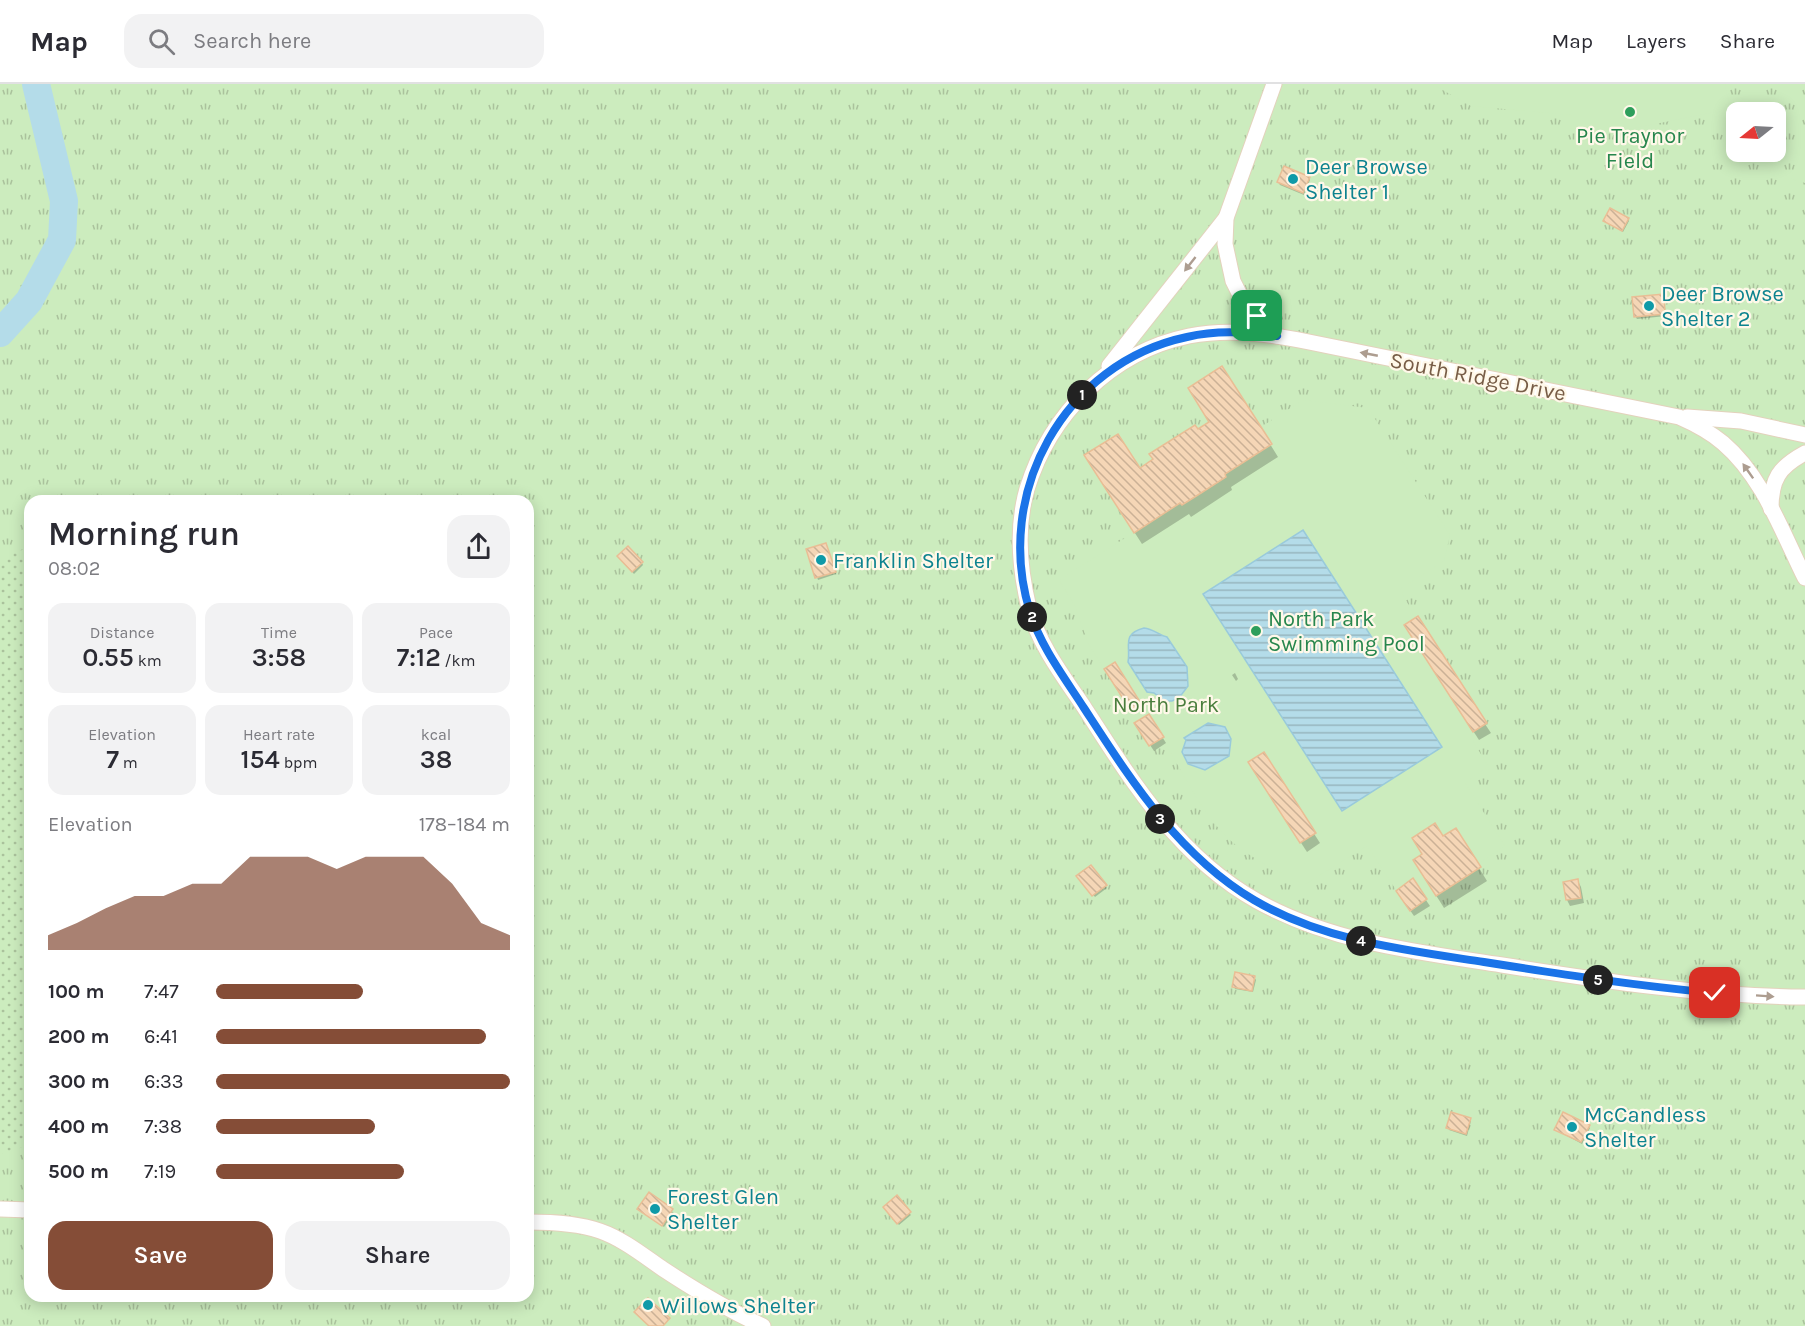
<!DOCTYPE html>
<html lang="en">
<head>
<meta charset="utf-8">
<style>
  :root { --surface:#fff; --page:#f2f2f3; --text:#2b2b33; --muted:#7c7c81; --line:#e1e1e2; --accent:#854d37 }
  body { margin:0; font-family:Karla,sans-serif; background:var(--page); color:var(--text); height:100vh; display:flex; flex-direction:column; font-size:22px; white-space:nowrap }
  * { box-sizing:border-box; margin:0 }
  p { font-size:20px; color:var(--muted) }
  .icon { flex:none; width:33px; height:33px; fill:none; stroke:currentColor; stroke-width:2; stroke-linecap:round; stroke-linejoin:round }
  .map { position:relative; flex:1; overflow:hidden }
  .panel { position:absolute; left:24px; top:411px; width:510px; height:807px; display:flex; flex-direction:column; background:var(--surface); border-radius:18px; box-shadow:0 3px 15px #0003 }
  .panel>* { flex:none }
  .needle { width:39px; rotate:252deg }
  .controls { position:absolute; left:1726px; top:18px; display:grid; gap:12px }
  .controls a { display:grid; place-items:center; width:60px; height:60px; border-radius:12px; background:var(--surface); box-shadow:0 3px 15px #0003; font-size:30px }
  .pin { position:absolute; display:grid; place-items:center; width:51px; height:51px; color:#fff; margin:-26px; border-radius:12px; box-shadow:0 3px 9px #0006 }
  .km { position:absolute; width:30px; height:30px; margin:-15px; border-radius:50%; background:#222; color:#fff; font-size:16px; line-height:30px; text-align:center }
  .round { display:grid; place-items:center; flex:none; width:63px; height:63px; border-radius:18px; background:var(--page) }
  .headline { display:flex; align-items:center; justify-content:space-between; height:102px; padding:0 24px }
  h1 { font-size:33px; font-weight:600; line-height:45px }
  .stats { display:grid; grid-template-columns:repeat(3,1fr); gap:9px; height:102px; padding:6px 24px }
  .stats div { display:grid; align-content:center; border-radius:15px; background:var(--page); text-align:center }
  .stats b { font-size:26px; font-weight:600 }
  .stats small { font-size:16px; font-weight:400 }
  .stats p { font-size:16px }
  .chart { height:168px; padding:12px 24px }
  .chart p { display:flex; justify-content:space-between }
  .chart svg { width:100%; height:108px; margin-top:6px; fill:var(--accent); opacity:.7 }
  .primary-button { display:flex; gap:12px; margin-top:auto; padding:12px 24px }
  .primary-button a { flex:1; height:69px; border-radius:18px; background:var(--accent); color:#fff; font-size:24px; font-weight:600; line-height:69px; text-align:center }
  .primary-button a+a { background:var(--page); color:var(--text) }
  ul { padding:0 24px; list-style:none; font-size:20px }
  li { display:grid; grid-template-columns:96px 72px 1fr; align-items:center; height:45px }
  li i { height:15px; border-radius:8px; background:var(--accent) }
  header { display:flex; align-items:center; gap:36px; box-sizing:border-box; height:84px; padding:0 30px; background:var(--surface); border-bottom:2px solid var(--line) }
  header strong { font-size:28px }
  nav { display:flex; gap:33px; margin-inline-start:auto; font-size:21px }
  .search { width:420px; height:54px; background:var(--page); display:flex; align-items:center; gap:15px; box-sizing:border-box; padding:0 21px; border-radius:18px; color:var(--muted); font-size:22px }
  .map>svg:first-child { display:block }
  .grass { fill:url(#grass-tufts); fill-rule:evenodd }
  .garden { fill:url(#garden-dots) }
  .pitch { fill:#ccecbe }
  .water { fill:url(#water-rules); stroke:#99cadb; stroke-width:1.5 }
  .shadow { fill:#0003 }
  .lines { fill:none; stroke-linecap:round; stroke-linejoin:round }
  .river { stroke:#b4dce9; stroke-width:28 }
  .building { fill:url(#building-back-hatch); stroke:#e9be95; stroke-width:1.5 }
  .minor-casing { stroke:#e3d2bc; stroke-width:17 }
  .minor { stroke:#fff; stroke-width:15 }
  .oneway { fill:#ad9d90 }
  .route-casing { stroke:#fff; stroke-width:12 }
  .route { stroke:#1a73e8; stroke-width:8 }
  .leisure-dot { fill:#2e9e5b; stroke:#fff8e9; stroke-width:2 }
  .culture-dot { fill:#0f9aa8; stroke:#fff8e9; stroke-width:2 }
  .labels { text-anchor:middle; stroke-width:4.5; stroke-linejoin:round; paint-order:stroke }
  .leisure-label { font-size:22px; fill:#27864d; stroke:#fff8e9 }
  .culture-label { font-size:22px; fill:#0d838f; stroke:#fff8e9; text-anchor:start }
  .street-label { font-size:22px; fill:#775c46; stroke:#fff8e9 }
  .park-label { font-size:22px; fill:#4a7e3d; stroke:#fff8e9 }
</style>
</head>
<body>
<header>
<strong>Map</strong>
<div class="search"><svg class="icon" aria-label="search" viewBox="0 0 24 24"><circle cx="10" cy="10" r="6"/><path d="M15 15l6 6"/></svg>Search here</div>
<nav><a>Map</a><a>Layers</a><a>Share</a></nav>
</header>
<div class="map">
<svg width="1805" height="1242" viewBox="0 0 1805 1242">
  <defs>
    <pattern id="grass-tufts" width="24" height="20" patternUnits="userSpaceOnUse" patternTransform="scale(1.5)"><rect width="24" height="20" fill="#ccecbe"/><path d="M3 7l-1-3M5 7V3M7 7l1-3M15 17l-1-3M17 17v-4M19 17l1-3" fill="none" stroke="#aac29c"/></pattern>
    <pattern id="garden-dots" width="8" height="8" patternUnits="userSpaceOnUse" patternTransform="scale(1.5)"><rect width="8" height="8" fill="#ccecbe"/><path d="M2 2h.1M6 6h.1" fill="none" stroke="#aac29c" stroke-width="1.8" stroke-linecap="round"/></pattern>
    <pattern id="water-rules" width="6" height="5" patternUnits="userSpaceOnUse" patternTransform="scale(1.5)"><rect width="6" height="5" fill="#b4dce9"/><path d="M0 2.5h6" fill="none" stroke="#97b6bf"/></pattern>
    <pattern id="building-back-hatch" width="6" height="6" patternUnits="userSpaceOnUse" patternTransform="scale(1.5)"><rect width="6" height="6" fill="#f5d6b6"/><path d="M-1 5l2 2M0 0l6 6M5-1l2 2" fill="none" stroke="#cbb196"/></pattern>
  </defs>
  <rect width="100%" height="100%" fill="#fef6e1"/>
  <path class="grass" d="M0 0H1805V1242H0ZM1737 28H1776V68H1737ZM30 417H528V1212H30Z"/>
  <polygon class="garden" points="30,462 30,1061 0,1070 0,475"/>
  <g class="pitch">
    <polygon points="1432,0 1725,0 1730,25 1595,52 1571,31 1471,22"/>
    <polygon points="1805,48 1805,99 1791,95"/>
    <path d="M1222 282 1261 343 1303 316 1368 324 1450 451 1444 477 1400 505 1415 533 1418 532 1487 639 1478 644 1482 651 1473 657 1488 682 1465 699 1505 762 1479 779 1481 784 1410 827 1367 762 1304 801C1276 786 1244 772 1222 748 1199 724 1180 683 1162 654L1147 650 1131 627 1089 561 1074 520 1059 496 1133 449 1084 371 1118 350 1140 384 1153 376 1149 370 1195 341 1198 345 1209 338 1188 304Z"/>
  </g>
  <g class="water">
    <polygon points="1303,446 1442,663 1342,727 1203,510"/>
    <path d="M1144 544C1154 545 1158 551 1167 553L1187 583 1188 602 1179 614 1172 617H1164L1154 609 1147 608 1128 578C1131 562 1121 550 1144 544Z"/>
    <polygon points="1208,639 1225,643 1231,655 1229,672 1205,686 1188,680 1182,668 1186,656 1184,654"/>
  </g>
  <g class="shadow">
    <polygon points="1309,94 1310,96 1304,111 1280,101 1278,98"/>
    <polygon points="1628,135 1629,137 1623,148 1605,137"/>
    <polygon points="1664,214 1666,232 1637,235 1635,232"/>
    <polygon points="1197,348 1270,360 1278,373 1231,403 1232,406 1191,433 1189,430 1142,460 1093,384 1139,386"/>
    <polygon points="827,463 836,490 818,496 808,466"/>
    <polygon points="621,475 642,479 643,481 634,490"/>
    <polygon points="1411,551 1485,640 1491,649 1479,656"/>
    <polygon points="1114,580 1142,624 1133,629 1106,585"/>
    <polygon points="1235,589 1238,595 1236,597 1232,591"/>
    <polygon points="1149,632 1166,659 1154,667 1136,640"/>
    <polygon points="1263,670 1320,759 1307,768 1255,688"/>
    <polygon points="1456,746 1487,797 1444,824 1422,789 1424,771"/>
    <polygon points="1080,794 1105,801 1107,804 1095,813"/>
    <polygon points="1413,797 1430,822 1414,832 1401,813"/>
    <polygon points="1578,797 1581,803 1584,819 1570,822 1567,816"/>
    <polygon points="1254,893 1256,896 1253,908 1235,905 1234,902"/>
    <polygon points="1470,1035 1471,1037 1467,1052 1449,1046 1448,1043"/>
    <polygon points="1588,1042 1590,1044 1582,1060 1556,1046"/>
    <polygon points="649,1110 674,1129 664,1143 641,1127"/>
    <polygon points="886,1126 909,1129 911,1131 899,1141"/>
  </g>
  <g class="lines">
    <polyline class="river" points="0,249 29,217 62,156 64,117 36,0"/>
  </g>
  <g class="building">
    <polygon points="1284,82 1310,93 1303,109 1277,98"/>
    <polygon points="1610,124 1629,134 1622,147 1603,137"/>
    <polygon points="1664,210 1665,230 1634,233 1632,213"/>
    <polygon points="1222,282 1272,360 1225,390 1226,393 1201,409 1182,421 1180,419 1134,449 1084,371 1118,350 1140,384 1153,375 1149,370 1195,341 1198,345 1209,338 1188,304"/>
    <polygon points="826,459 836,488 815,494 806,465"/>
    <polygon points="628,462 643,478 632,488 617,472"/>
    <polygon points="1418,532 1487,639 1473,648 1404,541"/>
    <polygon points="1115,578 1142,621 1131,627 1104,585"/>
    <polygon points="1149,630 1164,653 1149,662 1134,639"/>
    <polygon points="1264,668 1316,749 1300,759 1248,678"/>
    <polygon points="1435,739 1443,752 1456,744 1481,783 1436,812 1413,776 1422,770 1412,754"/>
    <polygon points="1091,781 1107,801 1092,812 1076,792"/>
    <polygon points="1413,794 1427,815 1410,827 1396,807"/>
    <polygon points="1578,795 1581,814 1566,816 1563,798"/>
    <polygon points="1235,888 1255,892 1252,907 1232,903"/>
    <polygon points="1451,1028 1471,1034 1466,1050 1446,1044"/>
    <polygon points="1563,1028 1590,1041 1581,1058 1554,1046"/>
    <polygon points="649,1108 673,1125 662,1142 637,1125"/>
    <polygon points="897,1111 911,1128 897,1140 883,1123"/>
    <polygon points="648,1214 670,1234 663,1242 649,1242 634,1228"/>
  </g>
  <g class="lines">
    <defs>
      <g id="minor">
        <polyline points="1274,0 1226,134 1225,160 1233,197 1242,215 1277,252"/>
        <polyline points="1109,282 1226,134"/>
        <polyline points="1687,333 1741,337 1805,351"/>
        <path d="M1771 425C1771 395 1779 383 1805 369"/>
        <path d="M1805 494C1782 448 1763 393 1723 359 1710 348 1695 340 1679 333L1309 258C1269 250 1230 244 1189 252 1111 268 1050 330 1027 405 1016 443 1020 487 1029 524 1039 561 1063 592 1084 623 1131 696 1178 773 1257 817 1333 859 1418 868 1502 881 1602 897 1703 912 1805 913"/>
        <polyline points="0,1125 30,1126"/>
        <path d="M528 1138C552 1138 577 1139 600 1147 623 1155 644 1172 663 1185 695 1206 728 1226 763 1242"/>
      </g>
    </defs>
    <use href="#minor" class="minor-casing"/>
    <use href="#minor" class="minor"/>
  </g>
  <defs><path id="oneway-solid" d="M-6-.8H1V-3.2L6.5 0L1 3.2V.8H-6Z" transform="scale(1.5)"/></defs>
  <g class="oneway">
    <use href="#oneway-solid" transform="translate(1190 180) rotate(128)"/>
    <use href="#oneway-solid" transform="translate(1369 270) rotate(-169)"/>
    <use href="#oneway-solid" transform="translate(1748 387) rotate(-125)"/>
    <use href="#oneway-solid" transform="translate(1765 912) rotate(4)"/>
  </g>
  <g class="lines">
    <defs>
      <path id="route" d="M1257 232 1277 252C1246 248 1217 246 1187 253 1064 279 993 409 1030 528 1041 563 1064 593 1084 624 1131 696 1177 770 1254 816 1324 857 1405 866 1484 878 1560 890 1637 902 1715 909"/>
    </defs>
    <use href="#route" class="route-casing"/>
    <use href="#route" class="route"/>
  </g>
  <g class="leisure-dot">
    <circle cx="1630" cy="28" r="6"/>
    <circle cx="1256" cy="547" r="6"/>
  </g>
  <g class="culture-dot">
    <circle cx="1293" cy="95" r="6"/>
    <circle cx="1649" cy="222" r="6"/>
    <circle cx="821" cy="476" r="6"/>
    <circle cx="1572" cy="1043" r="6"/>
    <circle cx="655" cy="1125" r="6"/>
    <circle cx="648" cy="1221" r="6"/>
  </g>
  <g class="labels">
    <g class="leisure-label">
      <text x="1630" y="59">Pie Traynor<tspan x="1630" dy="25">Field</tspan></text>
      <text x="1268" y="542" text-anchor="start">North Park<tspan x="1268" dy="25">Swimming Pool</tspan></text>
    </g>
    <g class="culture-label">
      <text x="1305" y="90">Deer Browse<tspan x="1305" dy="25">Shelter 1</tspan></text>
      <text x="1661" y="217">Deer Browse<tspan x="1661" dy="25">Shelter 2</tspan></text>
      <text x="833" y="484">Franklin Shelter</text>
      <text x="1584" y="1038">McCandless<tspan x="1584" dy="25">Shelter</tspan></text>
      <text x="667" y="1120">Forest Glen<tspan x="667" dy="25">Shelter</tspan></text>
      <text x="660" y="1229">Willows Shelter</text>
    </g>
    <g class="street-label">
      <text transform="translate(1478 292) rotate(11)" y="8">South Ridge Drive</text>
    </g>
    <g class="park-label">
      <text x="1166" y="628">North Park</text>
    </g>
  </g>
</svg>
<div class="controls">
<a><svg class="needle" viewBox="-14 -14 28 28"><path d="M0-13l5 13h-10z" fill="#e53935"/><path d="M0 13l5-13h-10z" fill="#7c7c81"/></svg></a>
</div>
<div class="pin" style="left:1257px;top:232px;background:#1e9e55"><svg class="icon" aria-label="arrive" viewBox="0 0 24 24"><path d="M6 21V4h12l-3 4 3 4H6"/></svg></div>
<div class="pin" style="left:1715px;top:909px;background:#d93025"><svg class="icon" aria-label="check" viewBox="0 0 24 24"><path d="M5 12l5 5 9-10"/></svg></div>
<b class="km" style="left:1082px;top:311px">1</b>
<b class="km" style="left:1032px;top:533px">2</b>
<b class="km" style="left:1160px;top:735px">3</b>
<b class="km" style="left:1361px;top:857px">4</b>
<b class="km" style="left:1598px;top:896px">5</b>
<section class="panel">
<div class="headline"><div><h1>Morning run</h1><p>08:02</p></div><a class="round"><svg class="icon" aria-label="share" viewBox="0 0 24 24"><path d="M12 15V3M7 8l5-5 5 5M5 13v7h14v-7"/></svg></a></div>
<div class="stats">
<div><p>Distance</p><b>0.55<small> km</small></b></div>
<div><p>Time</p><b>3:58</b></div>
<div><p>Pace</p><b>7:12<small> /km</small></b></div>
</div>
<div class="stats">
<div><p>Elevation</p><b>7<small> m</small></b></div>
<div><p>Heart rate</p><b>154<small> bpm</small></b></div>
<div><p>kcal</p><b>38</b></div>
</div>
<div class="chart"><p><span>Elevation</span>178–184 m</p>
<svg viewBox="0 0 160 44" preserveAspectRatio="none"><path d="M0 44V38L10 33L20 27L30 22L40 22L50 17L60 17L70 6L80 6L90 6L100 11L110 6L120 6L130 6L140 17L150 33L160 38V44z"/></svg>
</div>
<ul>
<li><b>100 m</b>7:47<i style="width:50%"></i></li>
<li><b>200 m</b>6:41<i style="width:92%"></i></li>
<li><b>300 m</b>6:33<i style="width:100%"></i></li>
<li><b>400 m</b>7:38<i style="width:54%"></i></li>
<li><b>500 m</b>7:19<i style="width:64%"></i></li>
</ul>
<div class="primary-button"><a>Save</a><a>Share</a></div>
</section>
</div>
</body>
</html>
